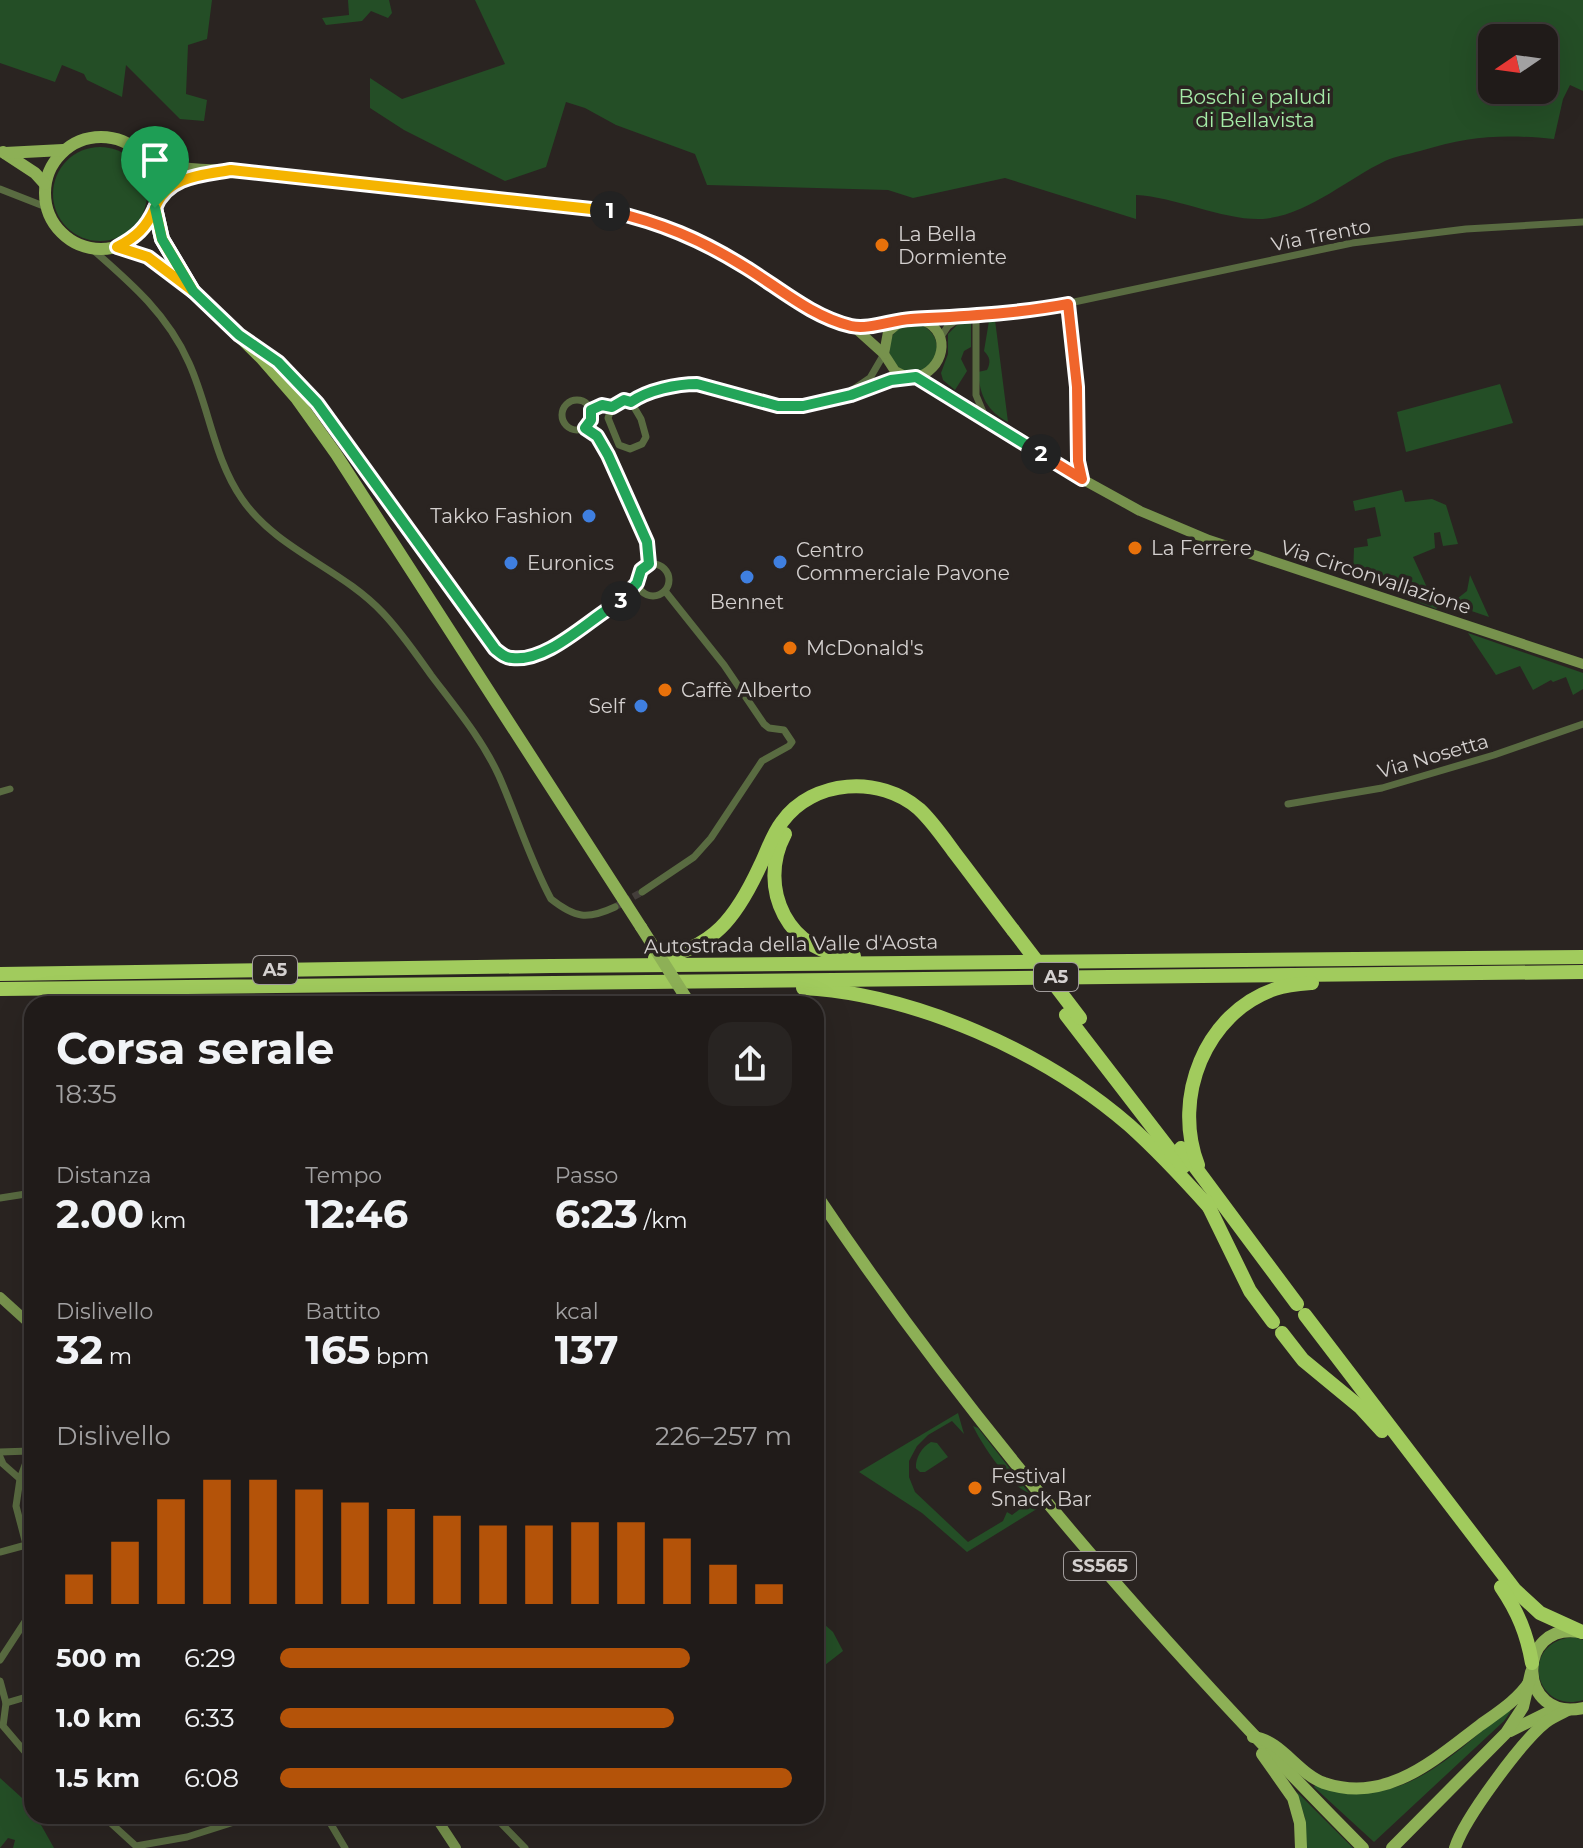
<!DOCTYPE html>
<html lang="it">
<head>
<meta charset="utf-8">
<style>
  :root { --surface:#201b19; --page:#282422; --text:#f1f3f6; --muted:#a2a1a2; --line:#3d3938; --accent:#b45309 }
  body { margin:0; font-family:Montserrat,sans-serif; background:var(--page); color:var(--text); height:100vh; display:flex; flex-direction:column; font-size:30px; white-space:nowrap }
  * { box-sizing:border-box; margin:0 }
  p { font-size:26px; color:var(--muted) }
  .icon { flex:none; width:44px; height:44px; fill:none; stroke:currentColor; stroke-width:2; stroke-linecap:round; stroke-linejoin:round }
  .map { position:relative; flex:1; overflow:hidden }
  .drawer { position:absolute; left:24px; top:996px; width:800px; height:828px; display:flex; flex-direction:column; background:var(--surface); border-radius:24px; box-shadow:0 8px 32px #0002,0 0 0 2px var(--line) }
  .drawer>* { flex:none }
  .needle { width:52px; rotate:257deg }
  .tools { position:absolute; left:1478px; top:24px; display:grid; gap:16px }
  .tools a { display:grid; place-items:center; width:80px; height:80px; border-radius:16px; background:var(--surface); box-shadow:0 8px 32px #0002,0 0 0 2px var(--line); font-size:40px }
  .pin { position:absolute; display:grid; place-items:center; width:68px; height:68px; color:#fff; margin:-82px -34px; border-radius:50% 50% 50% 0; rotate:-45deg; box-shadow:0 0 8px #0007 }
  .pin .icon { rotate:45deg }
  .km { position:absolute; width:40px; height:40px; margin:-20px; border-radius:50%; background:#222; color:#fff; font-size:22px; line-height:40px; text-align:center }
  .round { display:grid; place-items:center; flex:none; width:84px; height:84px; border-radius:24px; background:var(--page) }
  .headline { display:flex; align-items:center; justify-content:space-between; height:136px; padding:0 32px }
  h1 { font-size:44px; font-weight:700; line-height:60px }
  .stats { display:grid; grid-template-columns:repeat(3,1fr); gap:12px; height:136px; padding:8px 32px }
  .stats div { display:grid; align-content:center }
  .stats b { font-size:40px; font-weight:700 }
  .stats small { font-size:22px; font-weight:400 }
  .stats p { font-size:22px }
  .chart { height:224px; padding:16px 32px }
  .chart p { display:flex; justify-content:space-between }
  .chart svg { width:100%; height:144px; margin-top:8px; stroke:var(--accent); stroke-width:6 }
  ul { padding:0 32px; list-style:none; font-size:26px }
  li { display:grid; grid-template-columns:128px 96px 1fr; align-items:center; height:60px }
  li i { height:20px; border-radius:10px; background:var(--accent) }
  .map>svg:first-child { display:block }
  .green { fill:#244e26; fill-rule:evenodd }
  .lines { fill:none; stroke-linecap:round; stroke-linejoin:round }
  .minor-tunnel { stroke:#443e3b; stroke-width:7; stroke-dasharray:7 3.5; stroke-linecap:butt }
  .minor { stroke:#596b41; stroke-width:7 }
  .secondary { stroke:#77924d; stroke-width:10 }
  .primary { stroke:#8db056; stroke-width:12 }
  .motorway { stroke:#a1cb5d; stroke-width:14 }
  .primary-bridge { stroke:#8db056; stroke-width:12 }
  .motorway-bridge { stroke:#a1cb5d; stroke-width:14 }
  .split-1-casing { stroke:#fff; stroke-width:16 }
  .split-2-casing { stroke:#fff; stroke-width:16 }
  .split-3-casing { stroke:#fff; stroke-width:16 }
  .split-4-casing { stroke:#fff; stroke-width:16 }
  .split-1 { stroke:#f5b400; stroke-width:10 }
  .split-2 { stroke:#f0652b; stroke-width:10 }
  .split-3 { stroke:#22a559; stroke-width:10 }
  .split-4 { stroke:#22a559; stroke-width:10 }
  .food-dot { fill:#e8710a; stroke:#2a2421; stroke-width:3 }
  .shop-dot { fill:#3f7fe0; stroke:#2a2421; stroke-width:3 }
  .labels { text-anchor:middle; stroke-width:7; stroke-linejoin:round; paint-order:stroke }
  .shield { fill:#2a2421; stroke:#a19c9b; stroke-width:2 }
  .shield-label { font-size:18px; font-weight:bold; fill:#d4d0cf }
  .park-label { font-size:20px; fill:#a5eba7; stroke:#2a2421 }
  .poi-label { font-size:20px; fill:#d4d0cf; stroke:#2a2421; text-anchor:start }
  .street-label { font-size:20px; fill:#d4d0cf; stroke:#2a2421 }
</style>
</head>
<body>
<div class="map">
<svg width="1583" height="1848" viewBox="0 0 1583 1848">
  <rect width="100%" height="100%" fill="#2a2421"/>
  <g class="green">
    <polygon points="0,0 212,0 207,39 188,45 186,94 207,100 204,121 180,119 126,65 122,97 87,80 84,74 62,65 55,82 0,63"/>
    <polygon points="348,0 389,0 392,13 388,18 371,11 362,21 326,25 322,18 349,15"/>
    <path d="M475 0H1583V91L1570 85 1563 99 1554 139C1501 134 1471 136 1420 151 1409 154 1396 156 1385 161 1347 179 1308 215 1263 219 1225 221 1176 197 1136 195V219L1005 178 913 198 888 190 707 185 695 154 616 125 585 108 566 102 546 167 505 181 404 130 370 108V78L402 99 505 64ZM1544 38V90H1492V38Z"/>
    <circle cx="100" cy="194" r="47"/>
    <path d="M995 320 1008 422C987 411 980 396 978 372L987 370C991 362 990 357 984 351L989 321Z"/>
    <polygon points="971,321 971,347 964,351 961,359 967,371 955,390 943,380 941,373 948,354 948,334 957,325"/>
    <circle cx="913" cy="348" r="24"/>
    <polygon points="1500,384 1513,423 1406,452 1397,412"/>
    <polygon points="1402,490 1405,502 1432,499 1446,505 1458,544 1443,546 1440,532 1434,533 1435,548 1413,557 1430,594 1441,605 1436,609 1353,576 1354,548 1368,546 1367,539 1381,536 1375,507 1355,511 1353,501"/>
    <polygon points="1470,575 1489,617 1454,605 1453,602 1467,591"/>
    <polygon points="1468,633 1583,673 1583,689 1573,695 1566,677 1553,682 1551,680 1533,690 1520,666 1496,675"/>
    <polygon points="958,1413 964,1434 952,1421 928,1435 917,1446 909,1461 909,1477 915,1492 968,1542 1003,1521 1007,1512 1012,1515 1024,1506 1020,1500 1040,1507 967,1552 922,1513 859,1472"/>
    <path d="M973 1426 978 1428 1029 1493C1009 1486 982 1445 973 1426Z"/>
    <path d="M931 1442 937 1443 948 1457 925 1472H920L916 1468C915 1458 922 1447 931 1442Z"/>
    <polygon points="816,1617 833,1632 843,1651 816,1672"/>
    <path d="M1574 1637 1583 1640V1700C1534 1715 1518 1641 1574 1637Z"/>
    <path d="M1506 1711H1511L1504 1721 1374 1842 1314 1787 1316 1783C1333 1786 1354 1793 1371 1792 1424 1788 1467 1742 1506 1711Z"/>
    <polygon points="0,1778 32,1807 32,1816 36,1816 54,1848 13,1848 15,1840 8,1838 0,1848"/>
    <polygon points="1297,1792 1353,1848 1306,1848 1305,1818"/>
  </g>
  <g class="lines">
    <polyline class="minor-tunnel" points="615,907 642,892"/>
    <g class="minor">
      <polyline points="0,189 46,207"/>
      <path d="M92 249C131 283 168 315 189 363 209 407 214 459 242 499 277 550 341 568 383 613 401 632 416 654 431 675 456 708 482 739 499 776 517 817 530 860 551 899 575 918 587 920 615 907"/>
      <polyline points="1068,304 1077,387 1078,461 1082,479"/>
      <polyline points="976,316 976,395 986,419"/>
      <polyline points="924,320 1027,312 1352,243 1466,229 1583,222"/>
      <polyline points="940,338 948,326 961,317"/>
      <path d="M258 348 278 362 317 403 474 621C483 633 494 653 509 658 536 666 573 633 592 618 608 607 626 600 637 583"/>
      <polyline points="851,391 870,378 884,354"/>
      <circle cx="577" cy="415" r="15"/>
      <polyline points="612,407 608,418 619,445 630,449 642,444 646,437 641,419 631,402"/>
      <path d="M591 410 602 405 612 407 624 400 631 402C647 390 677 384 697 384 730 393 768 409 802 406 838 403 870 384 905 377"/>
      <polyline points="585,428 597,436 608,455 647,542 649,564"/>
      <circle cx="653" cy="580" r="16"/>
      <polyline points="0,792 10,789"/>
      <polyline points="1288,804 1382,788 1494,755 1583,724"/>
      <polyline points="642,892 694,857 711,838 762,761 789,746 792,742 784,730 769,728 764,724 724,665 665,591"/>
      <polyline points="0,1198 32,1193"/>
      <polyline points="0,1452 30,1451"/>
      <polyline points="0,1457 3,1464 20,1479 32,1446"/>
      <polyline points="20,1479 16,1506 32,1567"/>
      <polyline points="0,1552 26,1545"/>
      <polyline points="0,1660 32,1611"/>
      <polyline points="0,1681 6,1703 3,1726 32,1760"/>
      <polyline points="6,1703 23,1698 32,1704"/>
      <polyline points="103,1816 136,1846 187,1837 253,1816"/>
      <polyline points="326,1816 345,1848"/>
      <polyline points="494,1816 525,1848"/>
    </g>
    <g class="secondary">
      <path d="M141 155C171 169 199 169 231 170L571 205 603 209 656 222 702 241 805 305 832 320 854 327 884 354 895 371 907 377H916L1082 479 1140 511 1209 540 1583 664"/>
      <path d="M155 204C169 186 183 177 205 174"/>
      <path d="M854 327C872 325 908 314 924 321 953 333 943 371 916 377"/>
      <polyline points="884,354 888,332 901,321"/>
      <polyline points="0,1297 32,1326"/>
      <polyline points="435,1816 456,1848"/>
    </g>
    <g class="primary">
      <circle cx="101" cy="193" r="56"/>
      <polyline points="3,152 35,173 45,184"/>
      <polyline points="5,153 63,150"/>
      <polyline points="155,208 162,239 190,284"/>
      <polyline points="117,247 148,257 193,291 262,359 296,398 336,454 641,927"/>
      <path d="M816 1194C975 1432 1162 1645 1363 1848"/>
      <path d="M1580 1632C1515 1621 1517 1723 1583 1708"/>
      <polyline points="1510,1731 1555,1709"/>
      <path d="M1253 1737C1281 1740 1297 1773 1324 1783 1386 1804 1433 1761 1479 1726 1497 1713 1518 1700 1530 1681"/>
      <polyline points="1262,1754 1293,1798 1300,1823 1301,1848"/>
      <polyline points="1392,1848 1506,1733 1523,1707 1531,1672"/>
      <path d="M1455 1848C1464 1819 1522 1741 1546 1722 1553 1717 1560 1714 1568 1710"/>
    </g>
    <g class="motorway">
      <path d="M785 834C756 888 789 956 854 956"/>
      <path d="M655 958C713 950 737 916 760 866 767 852 772 835 782 822 813 779 880 775 919 809 932 821 943 837 954 852 974 878 993 904 1013 930"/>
      <polyline points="0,974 551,966 1583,957"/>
      <path d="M803 988C915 994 1045 1052 1129 1125 1158 1151 1184 1179 1210 1208"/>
      <polyline points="0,989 1583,972"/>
      <polyline points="1066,1015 1183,1167"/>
      <polyline points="1181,1148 1297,1304"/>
      <path d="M1198 1165C1172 1098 1205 1013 1275 989 1287 985 1300 984 1312 983"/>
      <polyline points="1206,1201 1250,1291 1273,1322"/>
      <polyline points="1305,1315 1515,1590 1540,1613 1582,1632"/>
      <polyline points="1282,1333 1303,1360 1360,1407 1382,1431"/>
      <path d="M1501 1587C1518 1612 1527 1634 1532 1663"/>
    </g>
    <polyline class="primary-bridge" points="641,927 690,1004"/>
    <polyline class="motorway-bridge" points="1013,930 1080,1018"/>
  </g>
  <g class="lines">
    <defs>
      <path id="split-1" d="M155 208C146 228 136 237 117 247L148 257 193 291 162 239 155 208C167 176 202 175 231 170L610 211"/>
      <path id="split-2" d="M610 211C661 223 700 239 745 267 778 287 812 317 851 326 869 330 892 320 911 319 964 316 1016 314 1068 304L1077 387 1078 461 1082 479 1041 454"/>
      <path id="split-3" d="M621 601 637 583 641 570 649 564 647 542 608 455 597 436 585 428 591 420V410L602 405 612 407 624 400 631 402C648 390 677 384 697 384L778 406H803L851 395 891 380 916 377 1041 454"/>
      <path id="split-4" d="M155 208 162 239 193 291 239 335 278 362 317 403 495 649C500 653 505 658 512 658 548 663 591 617 621 601"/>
    </defs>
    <use href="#split-1" class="split-1-casing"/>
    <use href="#split-2" class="split-2-casing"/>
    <use href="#split-3" class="split-3-casing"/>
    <use href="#split-4" class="split-4-casing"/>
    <use href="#split-1" class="split-1"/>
    <use href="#split-2" class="split-2"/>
    <use href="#split-3" class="split-3"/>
    <use href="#split-4" class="split-4"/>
  </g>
  <g class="food-dot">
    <circle cx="882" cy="245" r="8"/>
    <circle cx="1135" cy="548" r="8"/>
    <circle cx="790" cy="648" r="8"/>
    <circle cx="665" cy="690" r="8"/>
    <circle cx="975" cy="1488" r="8"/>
  </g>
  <g class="shop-dot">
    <circle cx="589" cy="516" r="8"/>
    <circle cx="780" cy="562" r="8"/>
    <circle cx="511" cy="563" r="8"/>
    <circle cx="747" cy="577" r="8"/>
    <circle cx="641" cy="706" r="8"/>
  </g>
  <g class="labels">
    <g class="shield">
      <rect x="253" y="956" width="44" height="28" rx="6"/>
      <rect x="1034" y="963" width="44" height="28" rx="6"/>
      <rect x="1064" y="1552" width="72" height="28" rx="6"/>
    </g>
    <g class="shield-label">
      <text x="275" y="976">A5</text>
      <text x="1056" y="983">A5</text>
      <text x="1100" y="1572">SS565</text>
    </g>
    <g class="park-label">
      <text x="1255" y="104">Boschi e paludi<tspan x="1255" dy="23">di Bellavista</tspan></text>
    </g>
    <g class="poi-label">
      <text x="898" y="241">La Bella<tspan x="898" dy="23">Dormiente</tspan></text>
      <text x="573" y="523" text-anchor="end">Takko Fashion</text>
      <text x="1151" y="555">La Ferrere</text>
      <text x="796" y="557">Centro<tspan x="796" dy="23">Commerciale Pavone</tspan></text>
      <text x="527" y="570">Euronics</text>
      <text x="747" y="609" text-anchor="middle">Bennet</text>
      <text x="806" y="655">McDonald's</text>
      <text x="681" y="697">Caffè Alberto</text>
      <text x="625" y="713" text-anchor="end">Self</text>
      <text x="991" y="1483">Festival<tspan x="991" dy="23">Snack Bar</tspan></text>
    </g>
    <g class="street-label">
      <text transform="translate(1321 235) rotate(-11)" y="7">Via Trento</text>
      <text transform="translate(1376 577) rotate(18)" y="7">Via Circonvallazione</text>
      <text transform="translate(1433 756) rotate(-16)" y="7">Via Nosetta</text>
      <text transform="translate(791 944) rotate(-1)" y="7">Autostrada della Valle d'Aosta</text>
    </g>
  </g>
</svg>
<div class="tools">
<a><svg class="needle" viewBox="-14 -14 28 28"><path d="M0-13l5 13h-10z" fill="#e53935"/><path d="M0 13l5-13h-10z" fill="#a2a1a2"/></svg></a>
</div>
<div class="pin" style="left:155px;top:208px;background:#1e9e55"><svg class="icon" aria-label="arrive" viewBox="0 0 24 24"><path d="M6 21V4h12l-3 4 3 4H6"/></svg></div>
<b class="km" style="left:610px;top:211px">1</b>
<b class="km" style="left:1041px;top:454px">2</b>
<b class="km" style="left:621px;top:601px">3</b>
<section class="drawer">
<div class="headline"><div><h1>Corsa serale</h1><p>18:35</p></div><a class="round"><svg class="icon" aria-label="share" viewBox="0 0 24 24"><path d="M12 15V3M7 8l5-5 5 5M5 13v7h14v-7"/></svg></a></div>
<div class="stats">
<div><p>Distanza</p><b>2.00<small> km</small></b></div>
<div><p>Tempo</p><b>12:46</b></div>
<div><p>Passo</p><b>6:23<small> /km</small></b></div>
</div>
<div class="stats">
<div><p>Dislivello</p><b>32<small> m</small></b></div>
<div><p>Battito</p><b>165<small> bpm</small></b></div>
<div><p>kcal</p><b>137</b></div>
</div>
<div class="chart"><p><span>Dislivello</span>226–257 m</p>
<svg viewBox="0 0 160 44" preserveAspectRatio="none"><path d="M5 44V35M15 44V25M25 44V12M35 44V6M45 44V6M55 44V9M65 44V13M75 44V15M85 44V17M95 44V20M105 44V20M115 44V19M125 44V19M135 44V24M145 44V32M155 44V38"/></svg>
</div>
<ul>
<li><b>500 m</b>6:29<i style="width:80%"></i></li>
<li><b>1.0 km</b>6:33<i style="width:77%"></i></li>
<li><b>1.5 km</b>6:08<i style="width:100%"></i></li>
</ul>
</section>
</div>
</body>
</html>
